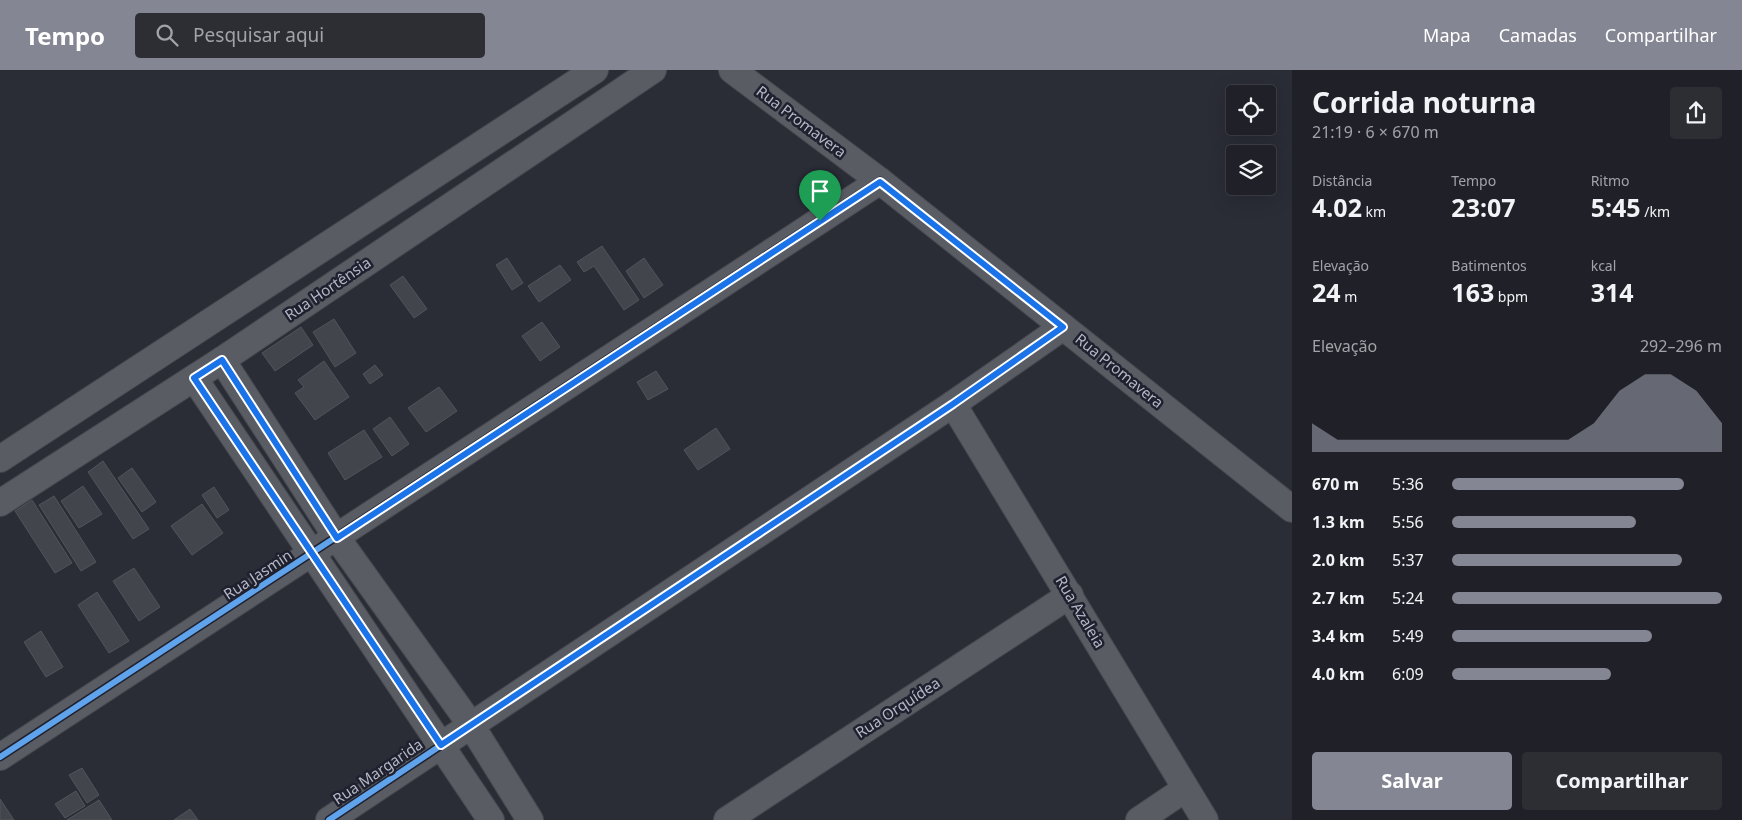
<!DOCTYPE html>
<html lang="pt">
<head>
<meta charset="utf-8">
<style>
  :root { --surface:#202128; --page:#2d2e34; --text:#f1f3f6; --muted:#a2a3a8; --line:#3d3e45; --accent:#848694 }
  body { margin:0; font-family:"Noto Sans",sans-serif; background:var(--page); color:var(--text); height:100vh; display:flex; flex-direction:column; font-size:19px; white-space:nowrap }
  * { box-sizing:border-box; margin:0 }
  p { font-size:16px; color:var(--muted) }
  .icon { flex:none; width:28px; height:28px; fill:none; stroke:currentColor; stroke-width:2; stroke-linecap:round; stroke-linejoin:round }
  .map { position:relative; flex:1; overflow:hidden }
  .panel { display:flex; flex-direction:column; background:var(--surface); width:450px }
  .panel>* { flex:none }
  .fabs { position:absolute; left:1226px; top:15px; display:grid; gap:10px }
  .fabs a { display:grid; place-items:center; width:50px; height:50px; border-radius:5px; background:var(--surface); box-shadow:0 5px 20px #0002,0 0 0 1px var(--line); font-size:25px }
  .pin { position:absolute; display:grid; place-items:center; width:42px; height:42px; color:#fff; margin:-51px -21px; border-radius:50% 50% 50% 0; rotate:-45deg; box-shadow:0 0 5px #0007 }
  .pin .icon { rotate:45deg }
  .round { display:grid; place-items:center; flex:none; width:52px; height:52px; border-radius:5px; background:var(--page) }
  .headline { display:flex; align-items:center; justify-content:space-between; height:85px; padding:0 20px }
  h1 { font-size:28px; font-weight:700; line-height:38px }
  .metrics { display:grid; grid-template-columns:repeat(3,1fr); gap:8px; height:85px; padding:5px 20px }
  .metrics div { display:grid; align-content:center }
  .metrics b { font-size:25px; font-weight:700 }
  .metrics small { font-size:14px; font-weight:400 }
  .metrics p { font-size:14px }
  .chart { height:140px; padding:10px 20px }
  .chart p { display:flex; justify-content:space-between }
  .chart svg { width:100%; height:90px; margin-top:5px; fill:var(--accent); opacity:.7 }
  .cta { display:flex; gap:10px; margin-top:auto; padding:10px 20px }
  .cta a { flex:1; height:58px; border-radius:5px; background:var(--accent); color:#fff; font-size:20px; font-weight:700; line-height:58px; text-align:center }
  .cta a+a { background:var(--page); color:var(--text) }
  ul { padding:0 20px; list-style:none; font-size:16px }
  li { display:grid; grid-template-columns:80px 60px 1fr; align-items:center; height:38px }
  li i { height:12px; border-radius:6px; background:var(--accent) }
  header { display:flex; align-items:center; gap:30px; box-sizing:border-box; height:70px; padding:0 25px; background:var(--accent); color:#fff }
  header strong { font-size:24px }
  nav { display:flex; gap:28px; margin-inline-start:auto; font-size:18px }
  .search { width:350px; height:45px; background:var(--page); display:flex; align-items:center; gap:12px; box-sizing:border-box; padding:0 18px; border-radius:5px; color:var(--muted); font-size:19px }
  main { display:flex; flex:1; min-height:0 }
  .map>svg:first-child { display:block }
  .building { fill:#43454c; stroke:#52545d }
  .lines { fill:none; stroke-linecap:round; stroke-linejoin:round }
  .minor-casing { stroke:#46484f; stroke-width:28 }
  .minor { stroke:#5a5c64; stroke-width:26 }
  .cycleway-casing { stroke:#1f212f; stroke-width:9 }
  .cycleway { stroke:#60a3ed; stroke-width:6 }
  .route-casing { stroke:#fff; stroke-width:10 }
  .route { stroke:#1a73e8; stroke-width:6 }
  .labels { text-anchor:middle; stroke-width:5; stroke-linejoin:round; paint-order:stroke }
  .street-label { font-size:15px; fill:#b5b7c6; stroke:#1f212f }
</style>
</head>
<body>
<header>
<strong>Tempo</strong>
<div class="search"><svg class="icon" aria-label="search" viewBox="0 0 24 24"><circle cx="10" cy="10" r="6"/><path d="M15 15l6 6"/></svg>Pesquisar aqui</div>
<nav><a>Mapa</a><a>Camadas</a><a>Compartilhar</a></nav>
</header>
<main>
<div class="map">
<svg width="1292" height="750" viewBox="0 0 1292 750">
  <rect width="100%" height="100%" fill="#2a2c36"/>
  <g class="building">
    <polygon points="602,176 639,230 624,240 594,196 584,202 577,192"/>
    <polygon points="507,188 523,213 512,220 496,195"/>
    <polygon points="644,188 663,215 644,228 626,201"/>
    <polygon points="560,195 571,210 539,232 528,216"/>
    <polygon points="403,206 427,239 414,248 390,215"/>
    <polygon points="334,249 356,283 335,297 313,262"/>
    <polygon points="542,252 560,277 540,291 522,266"/>
    <polygon points="301,257 313,275 275,301 262,283"/>
    <polygon points="324,291 349,327 315,350 295,323 304,317 298,310"/>
    <polygon points="375,295 383,305 370,314 363,304"/>
    <polygon points="656,301 668,319 648,330 637,312"/>
    <polygon points="439,317 457,341 426,362 408,338"/>
    <polygon points="390,347 409,374 392,386 373,359"/>
    <polygon points="716,358 730,379 698,400 684,380"/>
    <polygon points="364,360 382,387 345,410 328,383"/>
    <polygon points="103,391 149,459 133,469 88,402"/>
    <polygon points="132,398 156,432 142,442 118,408"/>
    <polygon points="83,416 102,444 79,458 61,431"/>
    <polygon points="214,417 229,440 217,448 202,425"/>
    <polygon points="54,426 96,492 81,501 39,435"/>
    <polygon points="32,430 72,493 55,503 15,441"/>
    <polygon points="202,434 223,463 192,485 171,456"/>
    <polygon points="134,498 160,537 139,551 113,511"/>
    <polygon points="97,522 129,571 109,583 78,535"/>
    <polygon points="41,561 63,597 46,607 24,572"/>
    <polygon points="82,698 99,725 87,733 69,705"/>
    <polygon points="76,721 85,736 65,748 55,734"/>
    <polygon points="0,729 14,750 0,750"/>
    <polygon points="99,730 112,750 67,750"/>
    <polygon points="190,739 198,750 174,750"/>
  </g>
  <g class="lines">
    <defs>
      <g id="minor">
        <polyline points="732,0 880,111 1292,439"/>
        <polyline points="222,290 337,468 471,655 530,750"/>
        <polyline points="194,308 491,750"/>
        <polyline points="953,334 1205,750"/>
        <polyline points="0,389 595,0"/>
        <polyline points="0,433 222,290 653,0"/>
        <polyline points="0,687 880,111"/>
        <polyline points="329,750 953,334 1063,257"/>
        <polyline points="727,750 1070,525"/>
        <polyline points="1139,750 1185,719"/>
      </g>
    </defs>
    <use href="#minor" class="minor-casing"/>
    <use href="#minor" class="minor"/>
    <defs>
      <g id="cycleway">
        <polyline points="0,687 880,111"/>
        <polyline points="329,750 953,334 1063,257"/>
      </g>
    </defs>
    <use href="#cycleway" class="cycleway-casing"/>
    <use href="#cycleway" class="cycleway"/>
  </g>
  <g class="lines">
    <defs>
      <polygon id="route" points="880,112 1063,257 953,334 441,675 194,308 222,290 337,468"/>
    </defs>
    <use href="#route" class="route-casing"/>
    <use href="#route" class="route"/>
  </g>
  <g class="labels">
    <g class="street-label">
      <text transform="translate(801 52) rotate(37)" y="5">Rua Promavera</text>
      <text transform="translate(328 219) rotate(-34)" y="5">Rua Hortênsia</text>
      <text transform="translate(1119 301) rotate(39)" y="5">Rua Promavera</text>
      <text transform="translate(258 505) rotate(-33)" y="5">Rua Jasmin</text>
      <text transform="translate(1080 542) rotate(59)" y="5">Rua Azaleia</text>
      <text transform="translate(898 638) rotate(-33)" y="5">Rua Orquídea</text>
      <text transform="translate(378 702) rotate(-34)" y="5">Rua Margarida</text>
    </g>
  </g>
</svg>
<div class="fabs">
<a><svg class="icon" aria-label="locate" viewBox="0 0 24 24"><circle cx="12" cy="12" r="6"/><path d="M12 2v4M12 18v4M2 12h4M18 12h4"/></svg></a>
<a><svg class="icon" aria-label="layers" viewBox="0 0 24 24"><path d="M12 4l9 5-9 5-9-5zM3 14l9 5 9-5"/></svg></a>
</div>
<div class="pin" style="left:820px;top:151px;background:#1e9e55"><svg class="icon" aria-label="arrive" viewBox="0 0 24 24"><path d="M6 21V4h12l-3 4 3 4H6"/></svg></div>
</div>
<section class="panel">
<div class="headline"><div><h1>Corrida noturna</h1><p>21:19 · 6 × 670 m</p></div><a class="round"><svg class="icon" aria-label="share" viewBox="0 0 24 24"><path d="M12 15V3M7 8l5-5 5 5M5 13v7h14v-7"/></svg></a></div>
<div class="metrics">
<div><p>Distância</p><b>4.02<small> km</small></b></div>
<div><p>Tempo</p><b>23:07</b></div>
<div><p>Ritmo</p><b>5:45<small> /km</small></b></div>
</div>
<div class="metrics">
<div><p>Elevação</p><b>24<small> m</small></b></div>
<div><p>Batimentos</p><b>163<small> bpm</small></b></div>
<div><p>kcal</p><b>314</b></div>
</div>
<div class="chart"><p><span>Elevação</span>292–296 m</p>
<svg viewBox="0 0 160 44" preserveAspectRatio="none"><path d="M0 44V30L10 38L20 38L30 38L40 38L50 38L60 38L70 38L80 38L90 38L100 38L110 30L120 14L130 6L140 6L150 14L160 30V44z"/></svg>
</div>
<ul>
<li><b>670 m</b>5:36<i style="width:86%"></i></li>
<li><b>1.3 km</b>5:56<i style="width:68%"></i></li>
<li><b>2.0 km</b>5:37<i style="width:85%"></i></li>
<li><b>2.7 km</b>5:24<i style="width:100%"></i></li>
<li><b>3.4 km</b>5:49<i style="width:74%"></i></li>
<li><b>4.0 km</b>6:09<i style="width:59%"></i></li>
</ul>
<div class="cta"><a>Salvar</a><a>Compartilhar</a></div>
</section>
</main>
</body>
</html>
